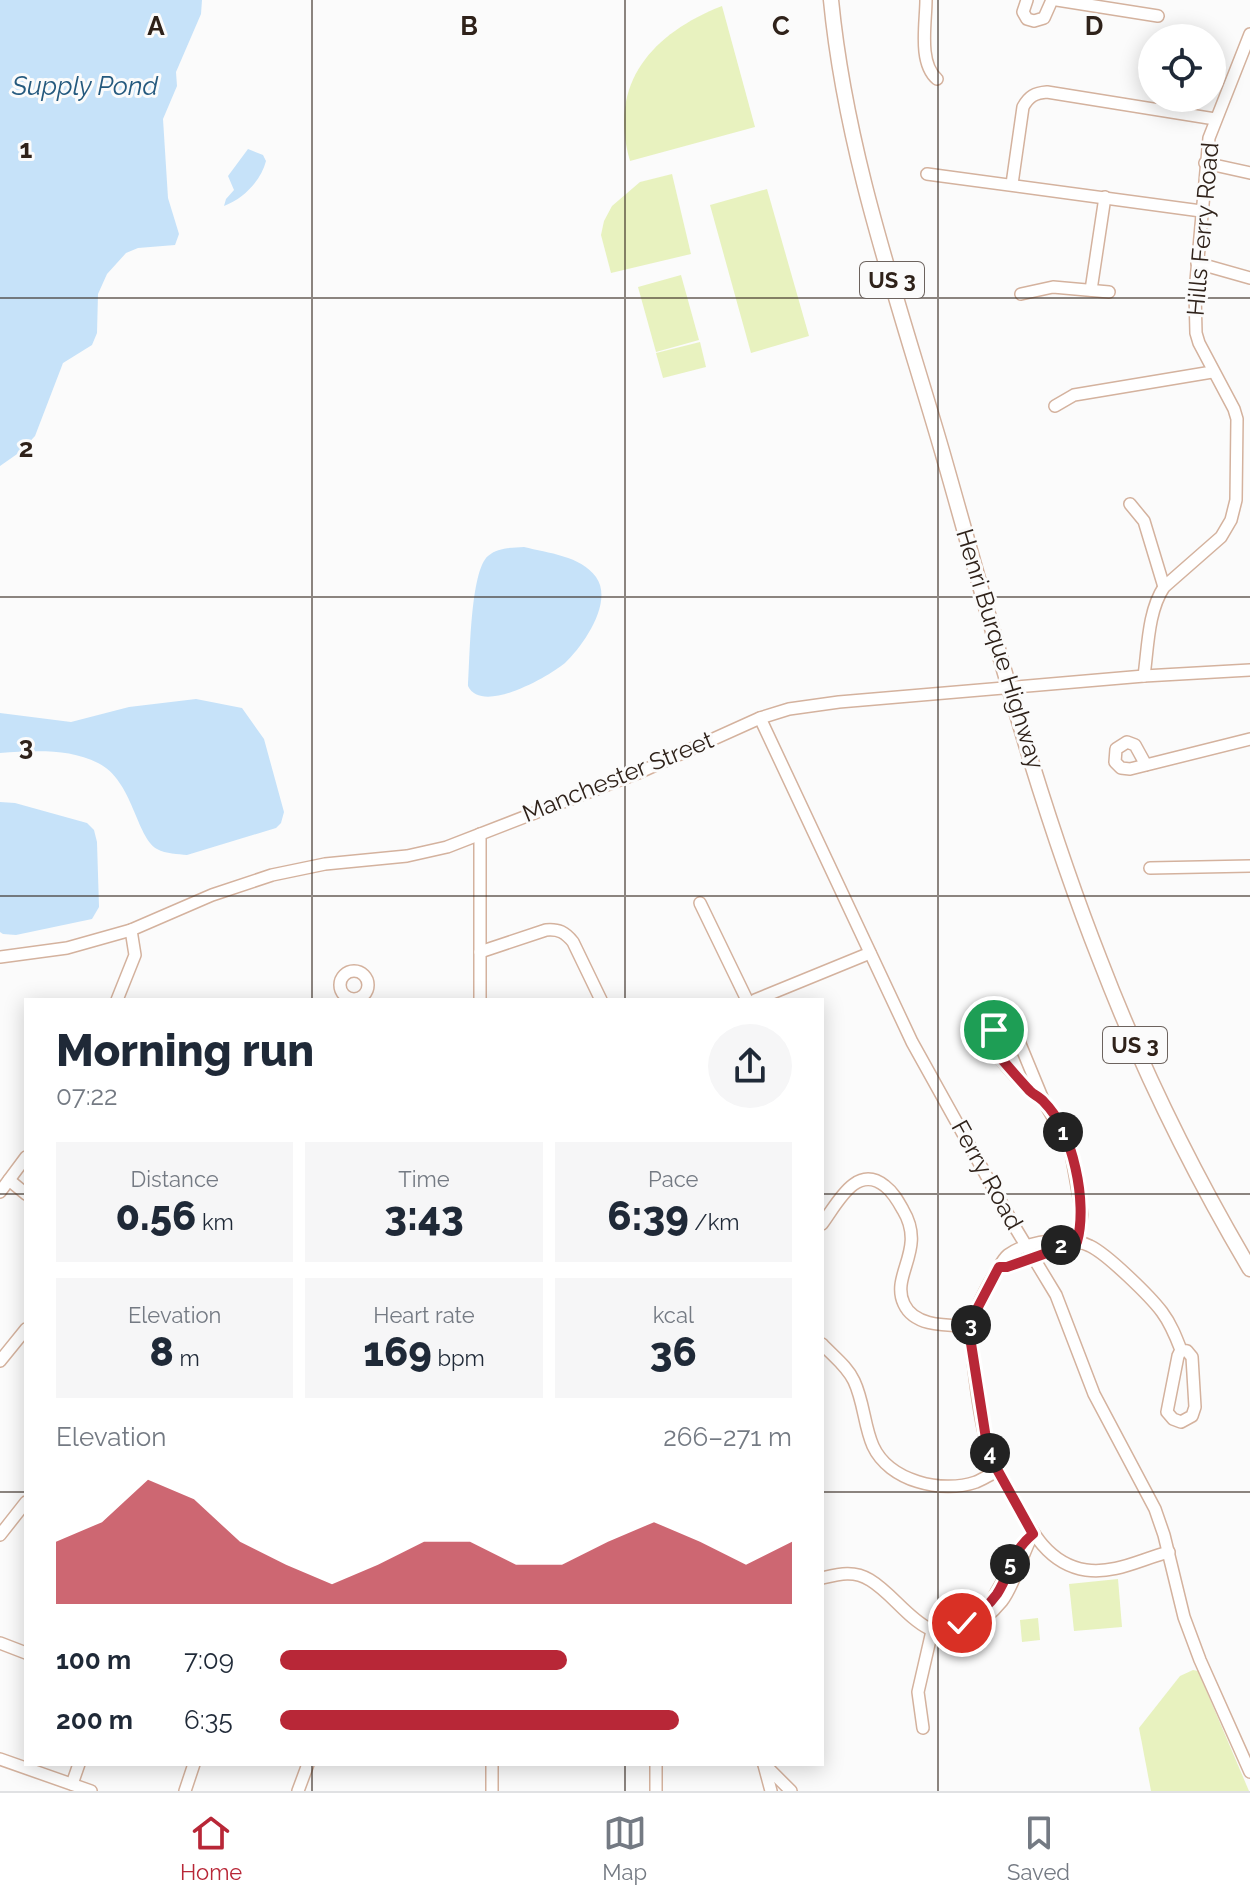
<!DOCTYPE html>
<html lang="en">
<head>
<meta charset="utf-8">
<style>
  :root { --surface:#fff; --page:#f6f6f7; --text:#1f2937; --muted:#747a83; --line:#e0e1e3; --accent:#b82737 }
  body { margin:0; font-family:Raleway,sans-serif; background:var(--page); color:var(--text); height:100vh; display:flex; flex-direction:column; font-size:30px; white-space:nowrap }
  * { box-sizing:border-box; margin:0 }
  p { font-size:26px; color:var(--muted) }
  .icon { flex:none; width:44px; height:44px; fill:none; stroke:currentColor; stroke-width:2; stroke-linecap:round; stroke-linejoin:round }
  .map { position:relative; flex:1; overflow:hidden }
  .side { position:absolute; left:24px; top:998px; width:800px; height:768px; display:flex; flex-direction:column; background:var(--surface); border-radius:0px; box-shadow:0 4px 20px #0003 }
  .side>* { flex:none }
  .fabs { position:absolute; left:1138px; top:24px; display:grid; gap:16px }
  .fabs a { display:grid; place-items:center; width:88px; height:88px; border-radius:50%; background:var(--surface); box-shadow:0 4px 20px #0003; font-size:40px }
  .pin { position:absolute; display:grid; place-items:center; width:68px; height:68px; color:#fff; margin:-34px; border:4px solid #fff; border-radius:50%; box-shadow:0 2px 8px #0007 }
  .km { position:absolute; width:40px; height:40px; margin:-20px; border-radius:50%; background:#222; color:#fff; font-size:22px; line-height:40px; text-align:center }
  .round { display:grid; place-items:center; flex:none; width:84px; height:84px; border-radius:42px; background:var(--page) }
  .headline { display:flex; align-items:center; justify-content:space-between; height:136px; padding:0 32px }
  h1 { font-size:44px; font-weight:800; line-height:60px }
  .metrics { display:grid; grid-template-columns:repeat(3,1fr); gap:12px; height:136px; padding:8px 32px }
  .metrics div { display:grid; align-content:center; border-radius:0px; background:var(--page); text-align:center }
  .metrics b { font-size:40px; font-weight:800 }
  .metrics small { font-size:22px; font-weight:400 }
  .metrics p { font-size:22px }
  .chart { height:224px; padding:16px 32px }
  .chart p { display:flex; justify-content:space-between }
  .chart svg { width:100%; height:144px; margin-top:8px; fill:var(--accent); opacity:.7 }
  ul { padding:0 32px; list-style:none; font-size:26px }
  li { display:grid; grid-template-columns:128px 96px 1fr; align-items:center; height:60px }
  li i { height:20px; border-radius:10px; background:var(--accent) }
  .tabs { display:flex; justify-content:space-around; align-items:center; height:112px; border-top:2px solid var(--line); background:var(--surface); font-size:22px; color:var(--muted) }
  .tabs a { display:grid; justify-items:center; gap:4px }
  .tabs .active { color:var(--accent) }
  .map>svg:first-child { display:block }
  .green { fill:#e8f2bf }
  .water { fill:#c6e2f9 }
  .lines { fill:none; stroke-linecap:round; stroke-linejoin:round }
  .minor-casing { stroke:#d4b29e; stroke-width:14 }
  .major-casing { stroke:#d4b29e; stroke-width:17 }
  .minor { stroke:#fff; stroke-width:11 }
  .major { stroke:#fff; stroke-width:14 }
  .route-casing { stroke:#fff; stroke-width:16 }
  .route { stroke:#b82737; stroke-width:10 }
  .grid { fill:none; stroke:#2f221a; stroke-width:2; stroke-opacity:0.55 }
  .labels { text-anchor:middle; stroke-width:6; stroke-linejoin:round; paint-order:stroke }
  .shield { fill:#fbfbfb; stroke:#6c635e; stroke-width:2 }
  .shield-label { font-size:22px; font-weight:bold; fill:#2f221a }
  .street-label { font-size:24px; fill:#2f221a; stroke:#fbfbfb }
  .water-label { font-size:26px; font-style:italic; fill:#24597e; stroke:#fbfbfb }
  .grid-label { font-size:26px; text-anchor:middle; font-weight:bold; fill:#2f221a; stroke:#fbfbfb; stroke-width:6; stroke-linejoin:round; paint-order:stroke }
</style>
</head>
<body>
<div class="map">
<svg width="1250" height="1791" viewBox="0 0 1250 1791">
  <rect width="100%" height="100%" fill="#fbfbfb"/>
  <g class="green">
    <path d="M722 6 755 127 630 161C607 83 653 33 722 6Z"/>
    <polygon points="672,174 691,254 611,273 601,235 604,221 612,206 640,182"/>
    <polygon points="767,189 809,336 751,353 710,205"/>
    <polygon points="681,275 699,340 656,352 638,287"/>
    <polygon points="700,342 706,367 663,378 656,353"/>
    <polygon points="1118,1579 1122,1627 1074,1631 1069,1584"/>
    <polygon points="1038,1618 1040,1640 1022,1642 1020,1620"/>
    <polygon points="1193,1670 1198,1671 1249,1791 1151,1791 1139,1728 1180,1676"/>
  </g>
  <g class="water">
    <polygon points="0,0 202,0 201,14 176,72 177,86 163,119 168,198 179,234 175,245 138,248 126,253 107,274 98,294 97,333 92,345 63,363 35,436 20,452 0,466"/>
    <path d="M248 149 263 155 266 161C261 181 243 199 224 206L226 199 234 190 228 176Z"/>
    <path d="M524 547C548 553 581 556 596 577 614 602 583 646 565 663 548 677 482 715 468 686 470 660 470 571 488 556 498 547 512 548 524 547Z"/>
    <path d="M196 699 242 708 264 739 284 812 281 823 276 828 187 855C178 854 166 854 157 849 136 837 133 780 98 763 68 748 33 751 0 753V713L71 722 129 707Z"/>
    <polygon points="0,802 15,803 87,823 94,830 97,842 99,907 92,919 16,935 3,934 0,932"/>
  </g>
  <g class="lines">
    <defs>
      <g id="minor">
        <path d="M926 0C926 23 918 63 937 79"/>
        <polyline points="1027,0 1023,12 1027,19 1034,21 1044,18 1052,0"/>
        <polyline points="1057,0 1158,16"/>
        <polyline points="1205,163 1250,173"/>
        <polyline points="927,174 1201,211"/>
        <path d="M1012 184 1023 107C1029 96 1035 93 1047 92L1215 119"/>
        <polyline points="1197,263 1250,278"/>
        <polyline points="1091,290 1105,197"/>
        <polyline points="1021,294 1053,287 1109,292"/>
        <polyline points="1055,406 1074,395 1212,372"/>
        <polyline points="1130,504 1144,521 1164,587"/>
        <path d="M1144 676C1148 647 1148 611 1164 587L1221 537 1231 520 1236 500 1237 419 1234 409 1199 343 1196 333 1195 292 1209 138 1250 34"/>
        <polyline points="760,718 912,1042 1016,1229 1056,1295 1094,1394 1155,1509 1164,1535 1184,1617 1200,1660 1250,1772"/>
        <polyline points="1146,765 1135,745 1127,742 1116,749 1115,762 1121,768 1130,769 1250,739"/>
        <polyline points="480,834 480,1000"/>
        <polyline points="1150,868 1250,866"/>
        <polyline points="700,903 747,1000"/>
        <path d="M480 952 546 930C559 929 565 932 573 942L601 1000"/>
        <polyline points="0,957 67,948 131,930 212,895 272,875 325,864 407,856 447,847 638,773 760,718 789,709 839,702 1144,676 1250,670"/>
        <circle cx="354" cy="985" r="14"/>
        <polyline points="117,1000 135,955 131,930"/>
        <polyline points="755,1000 870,953"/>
        <path d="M1044 1102C1030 1092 990 1054 990 1038L996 1028H1010L1018 1039 1044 1102 1070 1147 1082 1214 1077 1242"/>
        <polyline points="9,1180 26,1194"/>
        <polyline points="0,1192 26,1157"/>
        <path d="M822 1224C837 1204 856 1163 885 1186 893 1192 898 1201 903 1210 927 1250 890 1275 904 1304 915 1328 950 1325 971 1326"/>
        <polyline points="999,1267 1007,1267 1058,1249 1064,1242"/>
        <path d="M822 1344C833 1356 847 1366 854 1381 864 1402 864 1426 873 1446 889 1481 942 1494 976 1482 983 1479 991 1474 998 1471"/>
        <polyline points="0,1361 26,1329"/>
        <polyline points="0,1535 26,1502"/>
        <path d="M1169 1552C1141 1559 1116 1574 1086 1570 1046 1564 1029 1527 1012 1495 1002 1477 991 1460 986 1440 977 1407 975 1371 970 1337 972 1314 983 1294 994 1275 999 1268 1002 1260 1008 1255 1027 1241 1069 1235 1090 1246 1107 1254 1150 1296 1162 1312 1171 1324 1176 1337 1181 1350L1178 1356 1167 1412 1173 1419 1181 1422 1192 1416 1195 1407 1192 1357 1187 1351 1181 1350"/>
        <path d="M822 1578C839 1574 854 1570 870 1580 902 1599 924 1649 968 1628 981 1623 993 1612 1002 1601 1015 1584 1022 1554 1033 1534"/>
        <polyline points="963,1623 992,1600 1005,1577"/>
        <polyline points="0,1643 26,1653"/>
        <polyline points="923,1728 918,1692 932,1631"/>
        <polyline points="0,1759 91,1791"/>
        <polyline points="492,1764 492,1791"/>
        <polyline points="764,1764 791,1791"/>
        <polyline points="764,1765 771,1791"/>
        <polyline points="72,1784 79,1764"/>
        <polyline points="185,1791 194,1764"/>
        <polyline points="298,1791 308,1764"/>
        <polyline points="656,1791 656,1764"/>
      </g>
      <path id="major" d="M831 0C846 155 899 303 942 451 991 622 1035 795 1100 960 1141 1067 1192 1171 1250 1269"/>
    </defs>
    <use href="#minor" class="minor-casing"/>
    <use href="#major" class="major-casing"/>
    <use href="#minor" class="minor"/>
    <use href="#major" class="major"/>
  </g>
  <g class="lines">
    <defs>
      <path id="route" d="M962 1623C975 1616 988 1607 997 1594 1012 1571 1010 1553 1033 1534L998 1471 987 1445 970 1337 977 1309 999 1267H1007L1058 1249 1064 1242H1077C1088 1203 1073 1131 1044 1102 1040 1097 1034 1095 1030 1091 1017 1077 1005 1063 993 1049L990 1042 994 1030"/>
    </defs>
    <use href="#route" class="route-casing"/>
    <use href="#route" class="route"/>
  </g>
  <path class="grid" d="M312 0V1000M625 0V1000M938 0V1791M0 298H1250M0 597H1250M0 896H1250M0 1194H26M822 1194H1250M0 1492H26M822 1492H1250M312 1764V1791M625 1764V1791"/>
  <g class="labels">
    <g class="shield">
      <rect x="860" y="262" width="64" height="36" rx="6"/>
      <rect x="1103" y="1027" width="64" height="36" rx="6"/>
    </g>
    <g class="shield-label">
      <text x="892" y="288">US 3</text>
      <text x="1135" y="1053">US 3</text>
    </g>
    <g class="street-label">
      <text transform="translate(1203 229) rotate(-85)" y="8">Hills Ferry Road</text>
      <text transform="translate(1000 649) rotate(73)" y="8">Henri Burque Highway</text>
      <text transform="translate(618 777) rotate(-22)" y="8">Manchester Street</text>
      <text transform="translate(987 1175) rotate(61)" y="8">Ferry Road</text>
    </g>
    <g class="water-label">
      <text x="85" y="95">Supply Pond</text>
    </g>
  </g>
  <g class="grid-label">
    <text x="156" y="35">A</text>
    <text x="469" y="35">B</text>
    <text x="781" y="35">C</text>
    <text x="1094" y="35">D</text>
    <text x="26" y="158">1</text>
    <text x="26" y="457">2</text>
    <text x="26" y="755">3</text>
  </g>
</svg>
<div class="fabs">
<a><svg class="icon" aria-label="locate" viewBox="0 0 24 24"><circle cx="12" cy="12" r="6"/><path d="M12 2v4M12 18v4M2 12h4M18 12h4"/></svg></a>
</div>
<div class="pin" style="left:994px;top:1030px;background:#1e9e55"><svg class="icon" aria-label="arrive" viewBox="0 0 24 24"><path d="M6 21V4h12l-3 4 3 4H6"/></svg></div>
<div class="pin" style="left:962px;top:1623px;background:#d93025"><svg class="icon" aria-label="check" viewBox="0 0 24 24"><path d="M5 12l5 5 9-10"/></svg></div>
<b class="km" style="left:1063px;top:1132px">1</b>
<b class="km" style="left:1061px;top:1245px">2</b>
<b class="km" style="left:971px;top:1325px">3</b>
<b class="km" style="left:990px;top:1453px">4</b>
<b class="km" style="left:1010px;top:1564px">5</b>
<section class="side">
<div class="headline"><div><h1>Morning run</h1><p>07:22</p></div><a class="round"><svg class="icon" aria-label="share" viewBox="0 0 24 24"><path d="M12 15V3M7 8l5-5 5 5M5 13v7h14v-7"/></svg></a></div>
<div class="metrics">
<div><p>Distance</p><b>0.56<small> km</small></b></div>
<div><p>Time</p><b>3:43</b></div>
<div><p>Pace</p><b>6:39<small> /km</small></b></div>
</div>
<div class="metrics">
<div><p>Elevation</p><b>8<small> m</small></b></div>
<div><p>Heart rate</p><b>169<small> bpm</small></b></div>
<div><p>kcal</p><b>36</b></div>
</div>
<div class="chart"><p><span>Elevation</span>266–271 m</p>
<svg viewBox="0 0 160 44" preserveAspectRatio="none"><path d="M0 44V25L10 19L20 6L30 12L40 25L50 32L60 38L70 32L80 25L90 25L100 32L110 32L120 25L130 19L140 25L150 32L160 25V44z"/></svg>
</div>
<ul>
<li><b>100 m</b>7:09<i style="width:56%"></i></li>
<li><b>200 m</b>6:35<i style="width:78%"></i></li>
</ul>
</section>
</div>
<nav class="tabs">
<a class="active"><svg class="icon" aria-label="home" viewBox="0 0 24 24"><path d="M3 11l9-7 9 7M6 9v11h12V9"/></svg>Home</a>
<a><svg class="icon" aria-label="map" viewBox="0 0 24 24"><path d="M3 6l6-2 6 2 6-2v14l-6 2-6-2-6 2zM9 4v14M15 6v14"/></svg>Map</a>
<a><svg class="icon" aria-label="saved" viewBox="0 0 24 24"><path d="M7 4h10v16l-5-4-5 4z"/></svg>Saved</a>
</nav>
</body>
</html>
